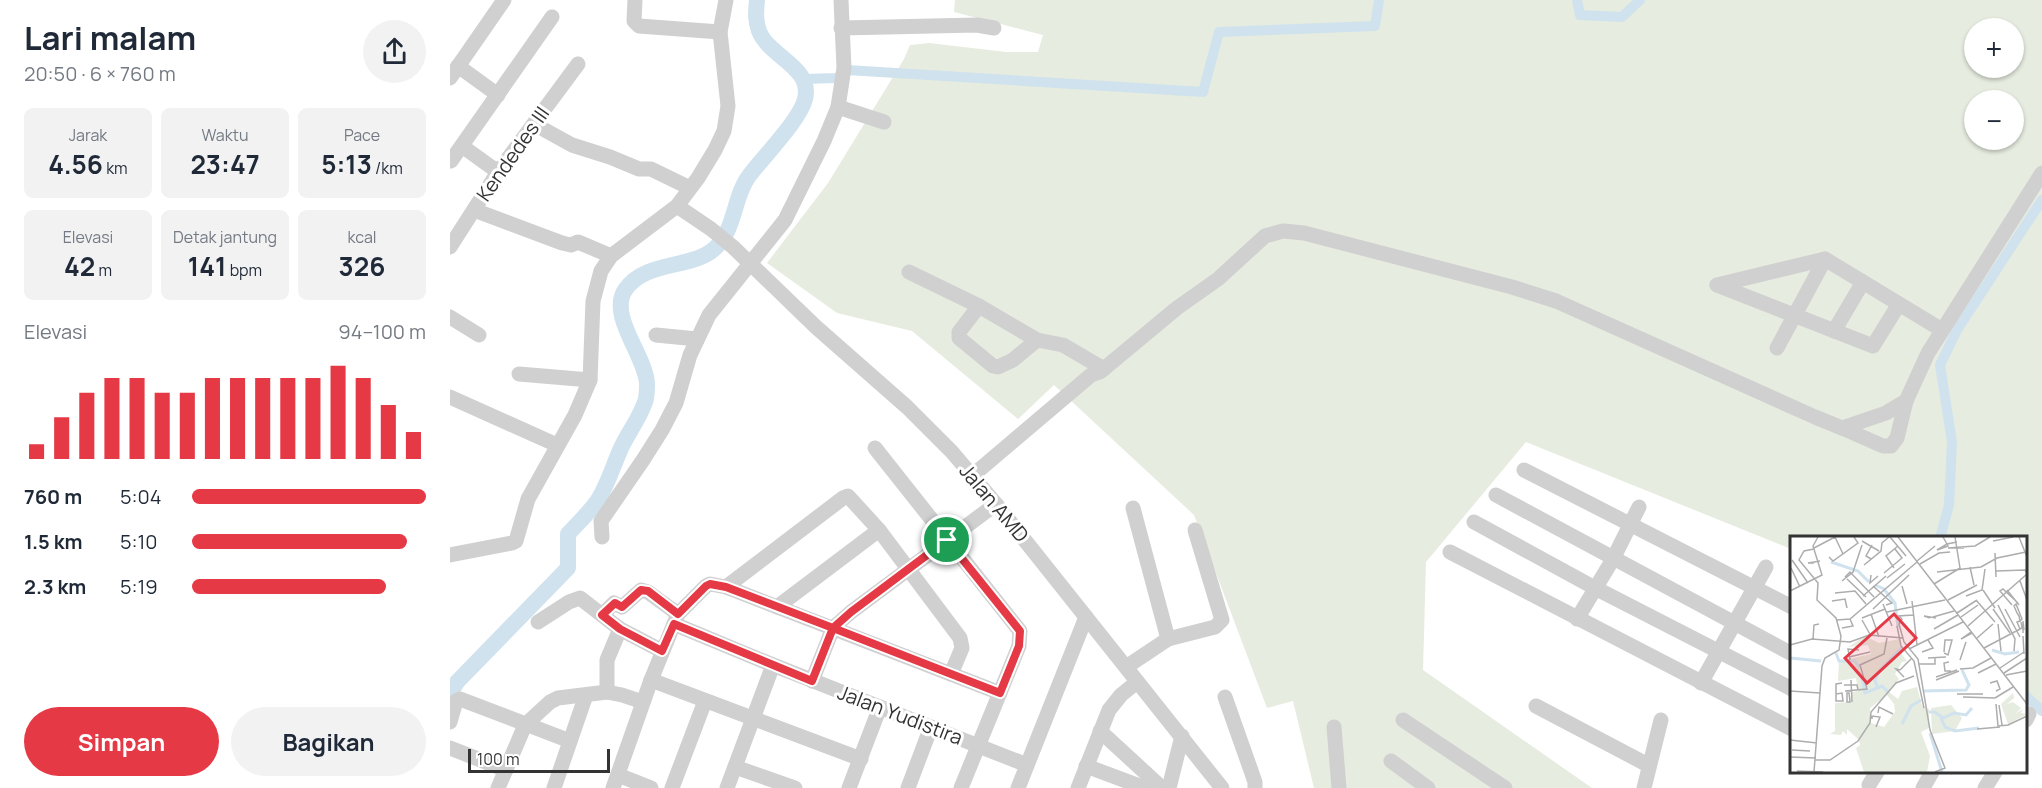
<!DOCTYPE html>
<html lang="id">
<head>
<meta charset="utf-8">
<style>
  :root { --surface:#fff; --page:#f2f2f3; --text:#1f2937; --muted:#747a83; --accent:#e63946 }
  body { margin:0; font-family:Manrope,sans-serif; background:var(--page); color:var(--text); height:100vh; display:flex; flex-direction:column; font-size:22px; white-space:nowrap }
  * { box-sizing:border-box; margin:0 }
  p { font-size:20px; color:var(--muted) }
  .icon { flex:none; width:33px; height:33px; fill:none; stroke:currentColor; stroke-width:2; stroke-linecap:round; stroke-linejoin:round }
  .map { position:relative; flex:1; overflow:hidden }
  .drawer { display:flex; flex-direction:column; background:var(--surface); width:450px }
  .drawer>* { flex:none }
  .buttons { position:absolute; left:1514px; top:18px; display:grid; gap:12px }
  .buttons a { display:grid; place-items:center; width:60px; height:60px; border-radius:50%; background:var(--surface); box-shadow:0 2px 4px #0004; font-size:30px }
  .scale { position:absolute; left:18px; bottom:15px; width:142px; box-sizing:border-box; padding-left:6px; border:3px solid #333; border-top:0; font-size:16px; line-height:21px; white-space:nowrap; color:#333; -webkit-text-stroke:4px #fff; paint-order:stroke }
  .pin { position:absolute; display:grid; place-items:center; width:51px; height:51px; color:#fff; margin:-26px; border:3px solid #fff; border-radius:50%; box-shadow:0 2px 6px #0007 }
  .round { display:grid; place-items:center; flex:none; width:63px; height:63px; border-radius:32px; background:var(--page) }
  .overview { display:flex; align-items:center; justify-content:space-between; height:102px; padding:0 24px }
  h1 { font-size:33px; font-weight:700; line-height:45px }
  .stats { display:grid; grid-template-columns:repeat(3,1fr); gap:9px; height:102px; padding:6px 24px }
  .stats div { display:grid; align-content:center; border-radius:9px; background:var(--page); text-align:center }
  .stats b { font-size:26px; font-weight:700 }
  .stats small { font-size:16px; font-weight:400 }
  .stats p { font-size:16px }
  .chart { height:168px; padding:12px 24px }
  .chart p { display:flex; justify-content:space-between }
  .chart svg { width:100%; height:108px; margin-top:6px; stroke:var(--accent); stroke-width:6 }
  .primary-button { display:flex; gap:12px; margin-top:auto; padding:12px 24px }
  .primary-button a { flex:1; height:69px; border-radius:36px; background:var(--accent); color:#fff; font-size:24px; font-weight:700; line-height:69px; text-align:center }
  .primary-button a+a { background:var(--page); color:var(--text) }
  ul { padding:0 24px; list-style:none; font-size:20px }
  li { display:grid; grid-template-columns:96px 72px 1fr; align-items:center; height:45px }
  li i { height:15px; border-radius:8px; background:var(--accent) }
  main { display:flex; flex:1; min-height:0 }
  .map>svg:first-child { display:block }
  .green { fill:#e6ecdf; fill-rule:evenodd }
  .lines { fill:none; stroke-linecap:round; stroke-linejoin:round }
  .canal { stroke:#cfe2ee; stroke-width:10 }
  .river { stroke:#cfe2ee; stroke-width:16 }
  .minor { stroke:#d0d0d0; stroke-width:15 }
  .route-casing { stroke:#fff; stroke-width:12 }
  .route { stroke:#e63946; stroke-width:8 }
  .labels { text-anchor:middle; stroke-width:6; stroke-linejoin:round; paint-order:stroke }
  .street-label { font-size:20px; fill:#333; stroke:#fff }
  .inset-river { fill:none; stroke:#cfe2ee; stroke-width:3 }
  .inset-road { fill:none; stroke:#adadad; stroke-width:1.5 }
  .view { fill:#e63946; fill-opacity:0.15; stroke:#e63946; stroke-width:3 }
  .inset-edge { fill:none; stroke:#333; stroke-width:3 }
</style>
</head>
<body>
<main>
<section class="drawer">
<div class="overview"><div><h1>Lari malam</h1><p>20:50 · 6 × 760 m</p></div><a class="round"><svg class="icon" aria-label="share" viewBox="0 0 24 24"><path d="M12 15V3M7 8l5-5 5 5M5 13v7h14v-7"/></svg></a></div>
<div class="stats">
<div><p>Jarak</p><b>4.56<small> km</small></b></div>
<div><p>Waktu</p><b>23:47</b></div>
<div><p>Pace</p><b>5:13<small> /km</small></b></div>
</div>
<div class="stats">
<div><p>Elevasi</p><b>42<small> m</small></b></div>
<div><p>Detak jantung</p><b>141<small> bpm</small></b></div>
<div><p>kcal</p><b>326</b></div>
</div>
<div class="chart"><p><span>Elevasi</span>94–100 m</p>
<svg viewBox="0 0 160 44" preserveAspectRatio="none"><path d="M5 44V38M15 44V27M25 44V17M35 44V11M45 44V11M55 44V17M65 44V17M75 44V11M85 44V11M95 44V11M105 44V11M115 44V11M125 44V6M135 44V11M145 44V22M155 44V33"/></svg>
</div>
<ul>
<li><b>760 m</b>5:04<i style="width:100%"></i></li>
<li><b>1.5 km</b>5:10<i style="width:92%"></i></li>
<li><b>2.3 km</b>5:19<i style="width:83%"></i></li>
</ul>
<div class="primary-button"><a>Simpan</a><a>Bagikan</a></div>
</section>
<div class="map">
<svg width="1592" height="788" viewBox="0 0 1592 788">
  <rect width="100%" height="100%" fill="#fff"/>
  <path class="green" d="M505 0H1592V709L1576 696V538H1342L1341 549 1076 442 976 562 973 670 1142 788H864L843 701 817 708 744 515 604 385 568 419 462 331 387 313 317 263 378 183 454 59 460 45 479 43 556 52H588L593 35 504 12ZM1524 28H1563V68H1524ZM1524 100H1563V140H1524Z"/>
  <g class="lines">
    <g class="canal">
      <polyline points="1127,0 1130,15 1172,17 1190,0"/>
      <polyline points="354,79 387,78 397,70 753,92 769,32 925,26 929,0"/>
      <polyline points="1490,538 1499,505 1502,442 1490,365 1507,330 1592,200"/>
      <polyline points="1576,696 1592,711"/>
    </g>
    <path class="river" d="M0 694 7 682 118 568V534C128 523 140 512 148 500 158 484 164 463 172 446 179 432 190 417 195 402 197 397 197 389 197 384 196 356 158 316 175 290 195 260 242 269 264 249 286 230 283 197 299 176 313 157 350 120 355 99 363 67 319 57 309 31 305 20 306 11 307 0"/>
    <g class="minor">
      <polyline points="185,0 184,21 189,26 270,32"/>
      <polyline points="391,28 527,25 544,28"/>
      <polyline points="8,66 48,95"/>
      <polyline points="0,78 54,0"/>
      <polyline points="388,107 434,122"/>
      <polyline points="84,124 122,145 160,157 189,169 201,169 240,188"/>
      <polyline points="12,146 48,172"/>
      <polyline points="1,161 102,17"/>
      <polyline points="227,206 261,229 283,247 366,327 457,407 502,452 546,504 772,788"/>
      <polyline points="24,210 112,243 121,245 128,242 161,256"/>
      <polyline points="0,247 48,172 128,64"/>
      <polyline points="459,272 529,306 587,340 613,345 654,369"/>
      <polyline points="1267,285 1375,259 1492,330"/>
      <polyline points="1267,285 1423,346 1449,304"/>
      <polyline points="529,306 509,332 509,338 543,366 548,367 563,360 587,340"/>
      <polyline points="0,317 29,335"/>
      <polyline points="1384,331 1413,282"/>
      <polyline points="206,335 247,339"/>
      <polyline points="1327,348 1375,259"/>
      <polyline points="69,374 140,380"/>
      <polyline points="0,397 107,445"/>
      <polyline points="1392,428 1433,446 1441,446 1447,438 1456,401"/>
      <polyline points="425,448 570,631 569,646 511,788"/>
      <polyline points="1074,470 1342,607"/>
      <polyline points="522,476 641,375 650,372 727,308 768,279 815,236 833,231 854,233 1062,287 1106,301 1365,417 1392,428 1436,413 1456,401 1478,353 1592,173"/>
      <polyline points="1046,495 1342,654"/>
      <polyline points="683,508 718,639"/>
      <polyline points="1024,522 1145,588 1342,689"/>
      <polyline points="152,537 151,521 193,460 212,430 226,403 240,355 259,315 335,220 374,141 388,107 394,68 391,0"/>
      <polyline points="1000,552 1342,729"/>
      <polyline points="0,555 62,543 66,541 78,499 125,415 140,380 143,301 151,271 161,256 227,206 248,178 265,150 274,131 278,106 270,32 276,0"/>
      <polyline points="276,587 393,498 398,496 429,530 510,638 512,648 501,674"/>
      <polyline points="327,607 429,530"/>
      <polyline points="152,615 164,603 172,607 191,590 198,592 228,614"/>
      <polyline points="1127,619 1163,559 1189,507"/>
      <polyline points="88,622 119,602 130,598 170,629 212,651"/>
      <polyline points="224,624 323,665 577,765"/>
      <polyline points="676,667 718,639 765,627 772,620 745,530"/>
      <polyline points="201,680 411,759"/>
      <polyline points="362,681 383,628 401,612 546,504"/>
      <polyline points="1251,683 1316,567"/>
      <polyline points="157,692 157,660 170,629"/>
      <polyline points="775,697 805,782 805,788"/>
      <polyline points="1086,706 1198,765"/>
      <polyline points="953,720 1055,788"/>
      <polyline points="1576,720 1579,714"/>
      <polyline points="0,722 6,701 10,699 120,741"/>
      <polyline points="884,727 889,788"/>
      <polyline points="650,731 712,788"/>
      <polyline points="0,748 56,770"/>
      <polyline points="941,761 978,788"/>
      <polyline points="636,766 695,788"/>
      <polyline points="285,767 345,788"/>
      <polyline points="168,775 201,788"/>
      <polyline points="1419,785 1427,772"/>
      <polyline points="48,788 75,725 100,702 108,698 157,692 172,695 193,702"/>
      <polyline points="104,788 136,695"/>
      <polyline points="163,788 201,680 228,614 256,586 260,584 276,587 550,693"/>
      <polyline points="222,788 255,701"/>
      <polyline points="277,788 323,665"/>
      <polyline points="399,788 430,707"/>
      <polyline points="458,788 481,727"/>
      <polyline points="568,788 636,617"/>
      <polyline points="628,788 659,710 671,695 687,682"/>
      <polyline points="719,788 732,736"/>
      <polyline points="1194,788 1211,720"/>
      <polyline points="1473,788 1482,772"/>
      <polyline points="1535,788 1545,772"/>
    </g>
  </g>
  <g class="lines">
    <defs>
      <polyline id="route" points="497,540 401,612 383,628 276,587 260,584 256,586 228,614 198,591 191,590 172,607 165,603 152,615 170,629 212,651 224,624 362,681 383,628 550,693 569,646 570,631 497,540"/>
    </defs>
    <use href="#route" class="route-casing"/>
    <use href="#route" class="route"/>
  </g>
  <g class="labels">
    <g class="street-label">
      <text transform="translate(63 154) rotate(-55)" y="7">Kendedes III</text>
      <text transform="translate(544 503) rotate(50)" y="7">Jalan AMD</text>
      <text transform="translate(450 715) rotate(21)" y="7">Jalan Yudistira</text>
    </g>
  </g>
  <g transform="translate(1340 536)">
    <rect width="237" height="237" fill="#fff"/>
    <path d="M75 100 89 107 109 103 111 114 107 117 110 116 117 125 112 126 105 138 109 143 99 156 108 163 112 155 127 151 132 170 139 173V192L131 196 140 220 137 236H74L66 212 70 209 69 204 57 193V199L53 195 51 199 40 198 45 195V167L59 166 62 156 68 155 66 142 48 145 49 125 81 118 78 109 58 111ZM97 159 104 168 105 176 94 191 81 187 80 172ZM223 157 224 162 217 168 223 166 231 172 225 178 233 173 231 177 237 178 218 188 211 168ZM161 169 172 182 165 195 142 198 141 172Z" fill="#e6ecdf" fill-rule="evenodd"/>
    <path class="inset-river" d="M41 26 68 35 79 46M85 49 94 53 105 67 108 91M202 114 215 118 229 116M46 117 49 125H65L70 132M0 122 31 125M72 142 75 157 92 150 98 156M88 153 85 144 90 134 112 111M133 155 176 154 179 149 172 134M139 176H145L153 182 164 177 176 179 182 172M151 182 155 191 165 195 189 192M112 188 121 170 131 164M140 197 152 236"/>
    <path class="inset-road" d="M45 1 53 18M100 1 116 20M108 1 237 168M153 1 157 8 158 10 147 14 157 8 167 6M229 1 237 21M72 5 89 15M203 5 223 1M24 12 45 1M174 12H158L185 10 200 1M24 13 14 15 9 24 28 47 27 64 46 82 51 100 49 114 35 122 32 130 24 236M205 17 206 41M39 21 43 25 68 7 64 1M81 23 76 20 82 9M2 24 18 47M127 25 145 10M24 27H18L30 25M130 28 149 17 160 16M74 29 91 15 92 7 99 1M180 31 184 49M1 32 10 51M104 32 96 20 108 10M206 35 235 34 237 37M147 36 191 31 207 22 236 16M94 37 112 22 105 13M81 39 80 47 88 40M55 41 60 36 84 61M97 42 115 28M57 43 76 61M52 45 63 36 72 9M230 45 237 64M144 48 170 32 165 1M83 50 102 67 96 69M112 50 117 68M193 54 205 72M217 54 229 69M0 55 32 39 23 10 28 1M45 57 65 55 76 68M73 60 96 40M176 60 192 54 195 33M158 64 187 49M186 64 205 86M42 65 55 63 57 72M122 65 127 109M93 68 102 90M208 69 225 103 224 115M222 69 210 55 213 53 228 67M83 73 119 39M203 73 220 97M215 73 230 101M97 76 155 64M167 77 187 64M81 78 89 101M123 79 109 80 112 83 109 88 114 106 128 123 140 194 155 232 145 236M143 81 164 75M171 81 188 69M72 82 95 73M140 82 134 80 146 82M47 84 60 83 127 26M72 84 81 100M208 88 211 115M107 90 111 110 124 125 134 172M178 90 237 38M52 92 63 90 60 83M144 93 168 79M230 93 227 86 230 85 232 83 226 68 224 70 227 77 229 80 230 85H231M181 96 171 103 182 97M233 97V85L234 94M233 100 234 118M187 102 203 88M23 103 24 89 29 88M0 109 22 103 60 106 79 99 113 102M194 112 232 92 231 86M119 113 173 86M132 116 143 112 138 104M154 117 158 119 162 104H155L154 116M59 121 80 116M138 122 156 121M60 124 58 113 69 114M170 124 176 106M159 126 154 127 155 135H161M128 128H145V122M210 132 234 116M170 133 183 132 201 122M188 137 206 128M214 137 237 122M216 139 237 135M114 141 106 133 110 134 122 122M146 141 167 134M61 144 62 166M146 144 169 135M200 147 207 145 210 153 206 155M54 149H67L68 154M0 155 30 157M55 155 77 153 70 129 94 118 97 102M59 157 60 166H57V157ZM46 158 52 157 53 165H46V148L52 147M167 158H193M173 161 205 162M205 162 223 151M206 168 208 190 219 189M209 169 212 189M88 177 89 171 103 178M82 183V180L90 181 86 191M218 189 237 180M187 193 210 191M0 204 27 207M2 214 20 215M0 221 26 222M25 224H40L68 205 80 187 81 176 106 147 124 140M7 235 33 236"/>
    <path class="view" d="M104 78 126 102 77 147 55 122Z"/>
    <rect width="237" height="237" class="inset-edge"/>
  </g>
</svg>
<div class="buttons">
<a>+</a>
<a>−</a>
</div>
<div class="scale">100 m</div>
<div class="pin" style="left:497px;top:540px;background:#1e9e55"><svg class="icon" aria-label="arrive" viewBox="0 0 24 24"><path d="M6 21V4h12l-3 4 3 4H6"/></svg></div>
</div>
</main>
</body>
</html>
